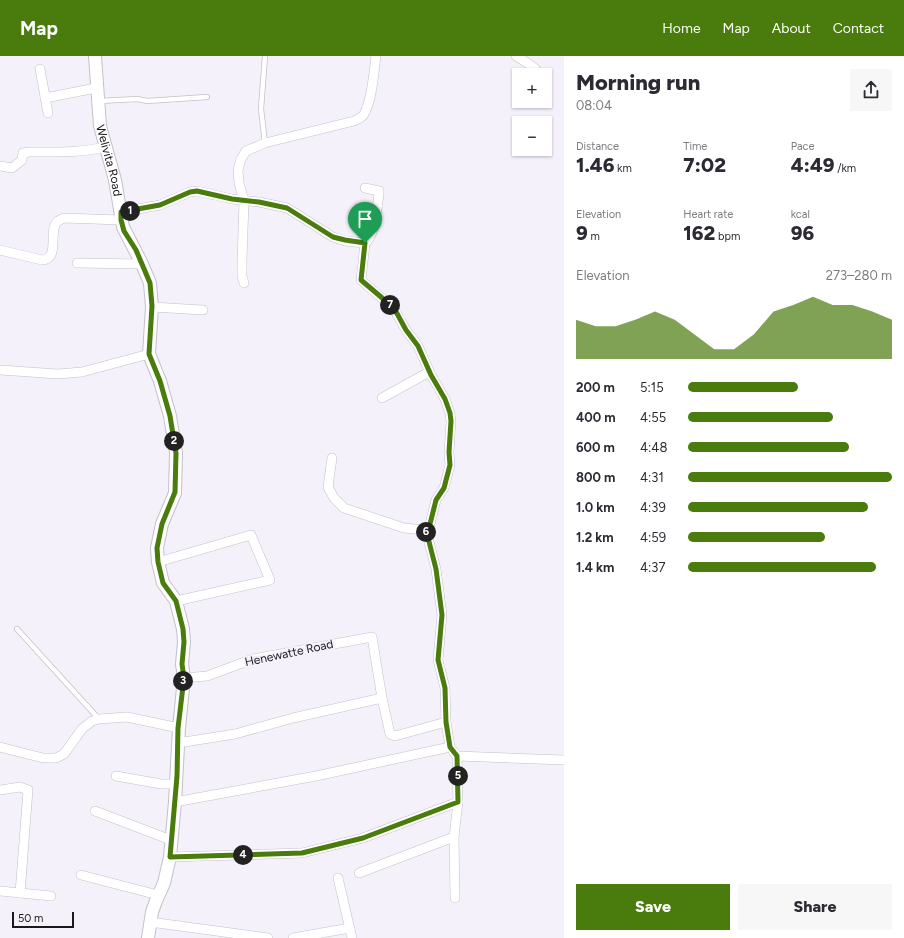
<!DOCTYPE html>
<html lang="en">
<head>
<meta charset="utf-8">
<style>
  :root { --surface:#fff; --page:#f7f7f7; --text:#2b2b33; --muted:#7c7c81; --accent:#497c0c }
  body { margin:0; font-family:Figtree,sans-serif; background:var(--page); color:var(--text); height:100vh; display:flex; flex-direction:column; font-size:15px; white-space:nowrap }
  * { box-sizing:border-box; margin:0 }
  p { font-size:13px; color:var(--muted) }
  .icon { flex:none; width:22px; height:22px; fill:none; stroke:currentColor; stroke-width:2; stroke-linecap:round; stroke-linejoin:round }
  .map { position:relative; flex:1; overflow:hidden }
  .side { display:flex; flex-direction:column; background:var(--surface); width:340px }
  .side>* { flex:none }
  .buttons { position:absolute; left:512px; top:12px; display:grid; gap:8px }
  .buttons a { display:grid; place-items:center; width:40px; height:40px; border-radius:0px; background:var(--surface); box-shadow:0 1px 3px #0004; font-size:20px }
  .scale { position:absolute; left:12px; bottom:10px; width:62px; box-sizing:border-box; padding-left:4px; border:2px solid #1a191c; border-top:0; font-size:11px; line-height:14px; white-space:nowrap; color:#1a191c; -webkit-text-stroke:3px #f4f1fb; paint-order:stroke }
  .pin { position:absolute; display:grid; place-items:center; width:34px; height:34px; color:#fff; margin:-41px -17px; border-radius:50% 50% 50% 0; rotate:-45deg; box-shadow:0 0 4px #0007 }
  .pin .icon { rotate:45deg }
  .km { position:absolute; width:20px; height:20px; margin:-10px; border-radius:50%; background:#222; color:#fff; font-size:11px; line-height:20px; text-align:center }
  .round { display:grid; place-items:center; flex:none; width:42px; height:42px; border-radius:0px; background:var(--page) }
  .overview { display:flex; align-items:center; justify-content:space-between; height:68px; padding:0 12px }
  h1 { font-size:22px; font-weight:800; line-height:30px }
  .figures { display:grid; grid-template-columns:repeat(3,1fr); gap:6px; height:68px; padding:4px 12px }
  .figures div { display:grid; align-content:center }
  .figures b { font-size:20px; font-weight:800 }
  .figures small { font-size:11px; font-weight:400 }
  .figures p { font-size:11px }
  .chart { height:112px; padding:8px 12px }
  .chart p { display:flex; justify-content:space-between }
  .chart svg { width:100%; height:72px; margin-top:4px; fill:var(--accent); opacity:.7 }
  .primary-button { display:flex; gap:8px; margin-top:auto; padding:8px 12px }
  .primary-button a { flex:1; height:46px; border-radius:0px; background:var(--accent); color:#fff; font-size:16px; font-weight:800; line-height:46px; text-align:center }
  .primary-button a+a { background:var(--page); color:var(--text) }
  ul { padding:0 12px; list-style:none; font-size:13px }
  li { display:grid; grid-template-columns:64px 48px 1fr; align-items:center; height:30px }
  li i { height:10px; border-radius:5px; background:var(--accent) }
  header { display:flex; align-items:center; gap:24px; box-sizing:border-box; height:56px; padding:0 20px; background:var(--accent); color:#fff }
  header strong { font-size:19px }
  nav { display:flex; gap:22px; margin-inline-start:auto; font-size:14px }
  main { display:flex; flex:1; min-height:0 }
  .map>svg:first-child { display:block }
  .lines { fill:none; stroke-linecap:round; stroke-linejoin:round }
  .service-casing { stroke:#c3c0ca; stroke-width:6 }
  .minor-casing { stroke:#c3c0ca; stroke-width:10 }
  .tertiary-casing { stroke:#c3c0ca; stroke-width:14 }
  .service { stroke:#fff; stroke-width:4.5 }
  .minor { stroke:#fff; stroke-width:9 }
  .tertiary { stroke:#fff; stroke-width:12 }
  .route-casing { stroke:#fff; stroke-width:8 }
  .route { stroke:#497c0c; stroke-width:5 }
  .labels { text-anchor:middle; stroke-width:4; stroke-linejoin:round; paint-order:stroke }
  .street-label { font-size:12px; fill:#1a191c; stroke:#f4f1fb }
</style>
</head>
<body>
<header>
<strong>Map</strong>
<nav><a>Home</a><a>Map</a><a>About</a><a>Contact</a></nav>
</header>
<main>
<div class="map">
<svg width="564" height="882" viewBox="0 0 564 882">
  <rect width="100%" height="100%" fill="#f4f1fb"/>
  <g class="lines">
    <defs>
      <g id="service">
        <polyline points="99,45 137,43 147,45 207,41"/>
        <polyline points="265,87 261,53 265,0"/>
        <polyline points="17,573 99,663"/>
      </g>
      <g id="minor">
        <path d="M516 0C524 5 536 11 541 19"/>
        <polyline points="40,13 48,57"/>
        <polyline points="45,42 96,32"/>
        <path d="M0 110 12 112 22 104 23 97 29 96C55 96 79 97 105 91"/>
        <polyline points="121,156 160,149 190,136 197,135 232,143 259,146 287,152 333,181 345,185 365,187 361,224 394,253 406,274 418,290 431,319 445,343 450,357 451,365 449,396 450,409 444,432 436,444 430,468 426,474"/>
        <path d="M365 187C375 181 377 150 379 139V135L365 132"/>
        <path d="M0 194 42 204C61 203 47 174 58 165 60 164 62 163 64 162L121 164"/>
        <polyline points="77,207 142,208"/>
        <path d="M244 227 242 220V205L244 145 239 127 238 114 241 103 246 95 265 87 354 65C358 63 362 62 364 58 372 45 374 15 376 0"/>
        <polyline points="152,251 203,254"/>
        <polyline points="0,314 58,318 82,316 149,298"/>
        <polyline points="382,342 429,316"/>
        <polyline points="332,402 328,431 334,442 344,452 404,472 426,474"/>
        <polyline points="158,506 251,479 270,524 176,545"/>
        <polyline points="382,642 390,678 395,680 446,666"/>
        <polyline points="178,687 235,678 293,662 382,642 372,581 253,603 207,620 184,622"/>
        <polyline points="0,691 43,702 56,702 64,698 82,673 92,665 99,663 127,661 179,672"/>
        <polyline points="457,700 564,704"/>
        <polyline points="116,720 161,728 176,728"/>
        <polyline points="0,734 20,731 28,734 20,837"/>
        <polyline points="175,746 316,720 450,691"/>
        <polyline points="95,755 171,784"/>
        <polyline points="170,801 302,797 363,782 458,746 457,700 450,691 446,666 445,632 438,604 442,559 436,513 426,474"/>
        <polyline points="359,817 454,781"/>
        <polyline points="81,819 158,839"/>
        <polyline points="338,822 352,882"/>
        <polyline points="0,835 51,840"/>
        <polyline points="455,842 454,781 458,746"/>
        <polyline points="150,866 268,882"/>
        <polyline points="293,882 350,872"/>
      </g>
      <g id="tertiary">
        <path id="s1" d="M95 0 100 70 115 124 123 171 142 208 150 227 152 251 149 298 160 325 170 360 176 397 175 437 162 468 157 492 158 506 163 527 176 545 183 573 184 586 182 608 184 622 179 672 175 746 170 801 164 827 156 845 152 856 148 882"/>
      </g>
    </defs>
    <use href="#service" class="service-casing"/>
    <use href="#minor" class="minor-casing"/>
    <use href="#tertiary" class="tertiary-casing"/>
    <use href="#service" class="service"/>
    <use href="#minor" class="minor"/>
    <use href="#tertiary" class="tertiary"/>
  </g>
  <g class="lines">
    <defs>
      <polygon id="route" points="197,135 232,143 259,146 287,152 333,181 345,184 365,187 361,224 394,252 406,274 418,290 431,319 445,343 450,357 451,365 449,396 450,409 444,432 436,444 430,468 426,474 436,513 442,559 438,604 445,632 446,666 450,691 457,700 458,746 363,782 302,797 170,801 177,720 178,672 184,622 182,608 184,586 183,573 176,545 163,527 158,506 157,492 162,468 175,436 176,397 170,360 160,325 149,298 152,250 150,227 136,194 124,175 121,164 121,156 160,149 190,136"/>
    </defs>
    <use href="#route" class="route-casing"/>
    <use href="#route" class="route"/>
  </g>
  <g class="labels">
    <g class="street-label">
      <text dy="4" stroke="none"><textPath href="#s1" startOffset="106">Welivita Road</textPath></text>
      <text transform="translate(289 597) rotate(-12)" y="4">Henewatte Road</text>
    </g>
  </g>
</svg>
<div class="buttons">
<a>+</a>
<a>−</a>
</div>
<div class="scale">50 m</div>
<div class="pin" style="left:365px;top:187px;background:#1e9e55"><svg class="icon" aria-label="arrive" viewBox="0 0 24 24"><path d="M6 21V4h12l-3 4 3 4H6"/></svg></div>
<b class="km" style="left:130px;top:155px">1</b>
<b class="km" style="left:174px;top:385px">2</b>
<b class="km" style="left:183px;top:625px">3</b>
<b class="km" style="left:243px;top:799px">4</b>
<b class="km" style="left:458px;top:720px">5</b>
<b class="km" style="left:426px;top:476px">6</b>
<b class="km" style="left:390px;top:249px">7</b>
</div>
<section class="side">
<div class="overview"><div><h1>Morning run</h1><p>08:04</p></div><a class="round"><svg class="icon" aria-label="share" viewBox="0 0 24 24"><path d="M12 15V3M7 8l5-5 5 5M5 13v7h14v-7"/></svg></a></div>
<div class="figures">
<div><p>Distance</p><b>1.46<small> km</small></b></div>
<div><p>Time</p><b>7:02</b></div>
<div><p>Pace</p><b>4:49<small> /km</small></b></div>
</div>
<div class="figures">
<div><p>Elevation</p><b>9<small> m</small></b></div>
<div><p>Heart rate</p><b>162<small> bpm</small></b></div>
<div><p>kcal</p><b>96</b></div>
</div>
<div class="chart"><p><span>Elevation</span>273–280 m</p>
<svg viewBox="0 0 160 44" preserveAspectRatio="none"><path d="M0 44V20L10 24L20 24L30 20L40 15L50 20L60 29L70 38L80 38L90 29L100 15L110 11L120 6L130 11L140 11L150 15L160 20V44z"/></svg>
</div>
<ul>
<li><b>200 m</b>5:15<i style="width:54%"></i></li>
<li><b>400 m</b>4:55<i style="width:71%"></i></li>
<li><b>600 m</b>4:48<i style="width:79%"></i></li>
<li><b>800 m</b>4:31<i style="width:100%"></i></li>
<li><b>1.0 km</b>4:39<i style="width:88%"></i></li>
<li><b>1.2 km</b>4:59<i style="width:67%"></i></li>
<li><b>1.4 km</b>4:37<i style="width:92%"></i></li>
</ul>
<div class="primary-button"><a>Save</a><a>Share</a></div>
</section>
</main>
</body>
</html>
